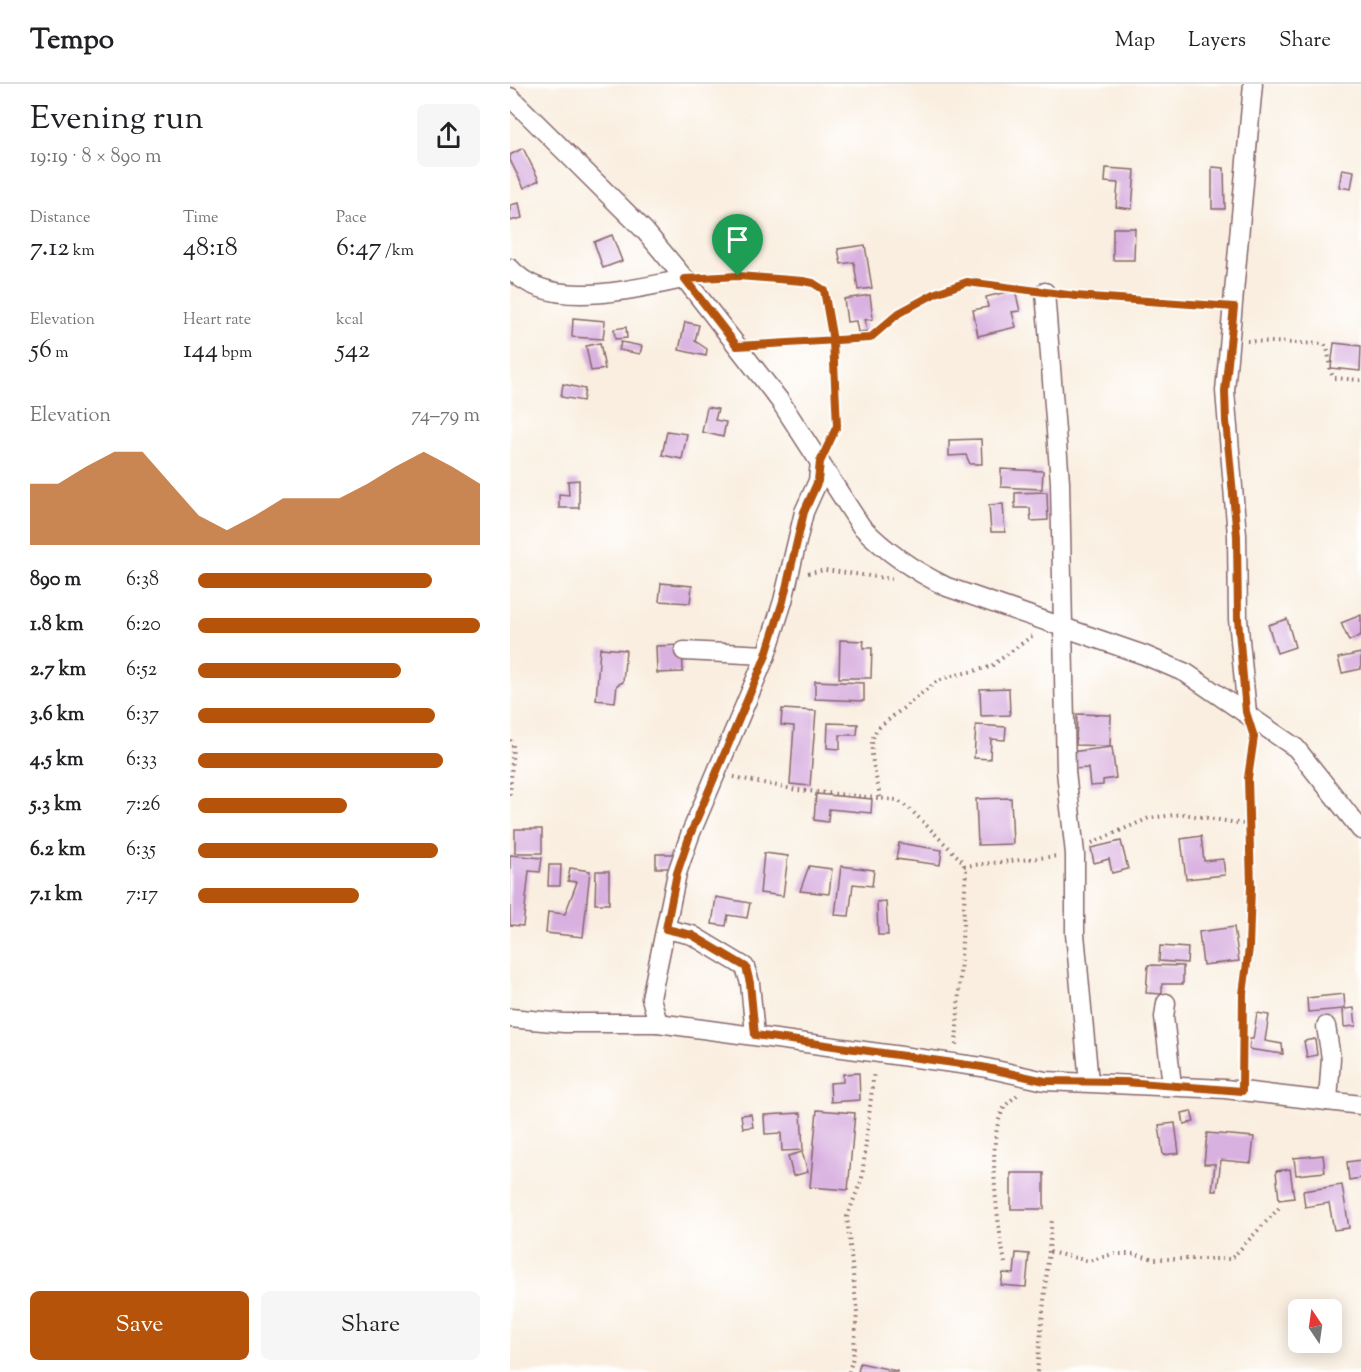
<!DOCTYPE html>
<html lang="en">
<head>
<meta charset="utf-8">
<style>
  :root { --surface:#fff; --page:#f6f6f6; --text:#202124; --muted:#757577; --line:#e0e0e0; --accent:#b45309 }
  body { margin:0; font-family:"Sorts Mill Goudy",serif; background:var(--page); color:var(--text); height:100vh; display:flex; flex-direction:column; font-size:22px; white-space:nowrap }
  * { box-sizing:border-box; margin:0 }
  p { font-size:20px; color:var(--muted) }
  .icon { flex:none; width:33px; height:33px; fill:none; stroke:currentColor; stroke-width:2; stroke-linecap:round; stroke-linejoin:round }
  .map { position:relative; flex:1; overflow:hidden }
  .panel { display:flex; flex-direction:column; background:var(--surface); width:510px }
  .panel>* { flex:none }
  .needle { width:39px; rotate:347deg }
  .buttons { position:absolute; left:778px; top:1215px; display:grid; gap:12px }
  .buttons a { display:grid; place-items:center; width:54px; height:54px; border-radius:9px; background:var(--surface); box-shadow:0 3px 15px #0003; font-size:30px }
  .pin { position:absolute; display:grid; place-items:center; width:51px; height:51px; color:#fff; margin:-62px -26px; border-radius:50% 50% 50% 0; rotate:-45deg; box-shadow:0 0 6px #0007 }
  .pin .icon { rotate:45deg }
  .round { display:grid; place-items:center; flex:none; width:63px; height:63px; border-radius:9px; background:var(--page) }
  .headline { display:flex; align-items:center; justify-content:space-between; height:102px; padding:0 30px }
  h1 { font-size:33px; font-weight:600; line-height:45px }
  .figures { display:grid; grid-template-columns:repeat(3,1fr); gap:9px; height:102px; padding:6px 30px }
  .figures div { display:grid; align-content:center }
  .figures b { font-size:26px; font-weight:600 }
  .figures small { font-size:16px; font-weight:400 }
  .figures p { font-size:16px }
  .chart { height:168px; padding:12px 30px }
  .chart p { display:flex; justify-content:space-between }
  .chart svg { width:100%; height:108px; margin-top:6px; fill:var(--accent); opacity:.7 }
  .action { display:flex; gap:12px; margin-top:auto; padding:12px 30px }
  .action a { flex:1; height:69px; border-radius:9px; background:var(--accent); color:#fff; font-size:24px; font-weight:600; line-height:69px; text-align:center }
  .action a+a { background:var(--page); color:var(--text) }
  ul { padding:0 30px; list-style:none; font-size:20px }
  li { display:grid; grid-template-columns:96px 72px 1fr; align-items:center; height:45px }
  li i { height:15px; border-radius:8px; background:var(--accent) }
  header { display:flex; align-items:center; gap:36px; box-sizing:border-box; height:84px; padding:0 30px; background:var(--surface); border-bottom:2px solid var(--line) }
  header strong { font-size:28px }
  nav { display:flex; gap:33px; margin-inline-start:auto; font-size:21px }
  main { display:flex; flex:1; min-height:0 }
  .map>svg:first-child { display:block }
  .building { fill:#d9b1e0 }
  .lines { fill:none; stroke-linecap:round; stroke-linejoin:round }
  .minor-casing { stroke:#87676a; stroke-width:21 }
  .path { stroke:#87676a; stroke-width:4; stroke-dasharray:1.5 4.5; stroke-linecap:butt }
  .minor { stroke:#fff; stroke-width:18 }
  .route-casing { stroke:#fff; stroke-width:12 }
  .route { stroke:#b45309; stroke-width:8 }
</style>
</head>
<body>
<header>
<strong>Tempo</strong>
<nav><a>Map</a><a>Layers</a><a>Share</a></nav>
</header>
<main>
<section class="panel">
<div class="headline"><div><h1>Evening run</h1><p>19:19 · 8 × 890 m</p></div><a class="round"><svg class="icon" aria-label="share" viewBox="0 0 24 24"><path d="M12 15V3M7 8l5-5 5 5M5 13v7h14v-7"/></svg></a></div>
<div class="figures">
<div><p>Distance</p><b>7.12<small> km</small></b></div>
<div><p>Time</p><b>48:18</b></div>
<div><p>Pace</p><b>6:47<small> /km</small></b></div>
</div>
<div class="figures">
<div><p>Elevation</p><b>56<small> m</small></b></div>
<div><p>Heart rate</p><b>144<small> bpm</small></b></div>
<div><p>kcal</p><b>542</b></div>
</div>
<div class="chart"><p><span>Elevation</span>74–79 m</p>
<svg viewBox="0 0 160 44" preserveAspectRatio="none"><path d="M0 44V19L10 19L20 12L30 6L40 6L50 19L60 32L70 38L80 32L90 25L100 25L110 25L120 19L130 12L140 6L150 12L160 19V44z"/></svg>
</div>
<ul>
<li><b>890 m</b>6:38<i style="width:83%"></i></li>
<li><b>1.8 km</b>6:20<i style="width:100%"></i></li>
<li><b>2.7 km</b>6:52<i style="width:72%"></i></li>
<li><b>3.6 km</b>6:37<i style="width:84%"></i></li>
<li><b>4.5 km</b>6:33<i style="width:87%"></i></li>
<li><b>5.3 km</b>7:26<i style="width:53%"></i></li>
<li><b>6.2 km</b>6:35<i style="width:85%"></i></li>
<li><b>7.1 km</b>7:17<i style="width:57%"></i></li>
</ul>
<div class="action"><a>Save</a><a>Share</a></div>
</section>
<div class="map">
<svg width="851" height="1288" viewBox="0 0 851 1288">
  <rect width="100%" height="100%" fill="#fff"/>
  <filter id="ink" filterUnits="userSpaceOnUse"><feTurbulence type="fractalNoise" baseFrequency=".0167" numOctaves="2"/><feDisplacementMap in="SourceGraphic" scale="12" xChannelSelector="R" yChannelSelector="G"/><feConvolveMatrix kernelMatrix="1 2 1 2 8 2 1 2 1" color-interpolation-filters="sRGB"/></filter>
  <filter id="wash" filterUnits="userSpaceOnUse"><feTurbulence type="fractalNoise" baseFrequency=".008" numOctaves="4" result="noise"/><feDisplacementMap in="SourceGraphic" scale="24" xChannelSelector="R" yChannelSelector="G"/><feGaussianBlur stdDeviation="1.35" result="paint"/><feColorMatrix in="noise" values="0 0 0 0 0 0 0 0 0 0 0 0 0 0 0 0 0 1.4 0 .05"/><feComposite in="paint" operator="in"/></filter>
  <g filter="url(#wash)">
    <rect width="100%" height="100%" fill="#f9eedf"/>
    <g id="blocks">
      <g class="building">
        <polygon points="13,64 29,96 14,104 0,76 0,71"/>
        <polygon points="702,83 714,84 715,125 702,125"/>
        <polygon points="596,84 625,86 622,125 606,123 608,99 595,98"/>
        <polygon points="832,85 844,87 841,105 829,103"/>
        <polygon points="9,119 12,134 0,137 0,121"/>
        <polygon points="603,144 625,144 624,176 603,176"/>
        <polygon points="102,151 112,177 93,184 84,158"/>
        <polygon points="355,161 362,204 348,206 344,178 331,180 328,165"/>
        <polygon points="505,206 510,227 502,228 506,243 468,252 463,226 478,223 476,213"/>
        <polygon points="360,211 363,235 355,236 357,247 348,248 346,237 337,238 334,215"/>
        <polygon points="63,234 95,237 93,255 62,253"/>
        <polygon points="175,238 189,241 185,257 197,265 196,272 169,266"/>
        <polygon points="116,243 117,254 105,255 104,245"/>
        <polygon points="111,258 132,262 130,270 109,266"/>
        <polygon points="90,259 95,285 81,287 76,262"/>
        <polygon points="824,259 851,262 850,287 821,284"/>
        <polygon points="53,300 75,305 73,317 51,313"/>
        <polygon points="197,323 208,325 205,336 216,338 213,353 192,348"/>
        <polygon points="157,347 177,350 172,375 152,371"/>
        <polygon points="471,355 472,380 460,380 456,371 439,372 439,356"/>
        <polygon points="491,385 533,387 532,405 491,403"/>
        <polygon points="69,396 69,424 49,424 49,410 59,411 58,397"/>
        <polygon points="537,408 538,436 521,437 520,424 505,424 505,409"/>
        <polygon points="493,420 495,448 481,448 479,421"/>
        <polygon points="151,499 182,502 180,519 149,517"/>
        <polygon points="851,531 851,551 839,557 831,539"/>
        <polygon points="777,535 785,563 767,569 758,541"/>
        <polygon points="330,556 354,557 353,564 362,564 361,594 329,594"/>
        <polygon points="172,561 173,588 147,589 146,562"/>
        <polygon points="90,564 116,566 113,598 107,601 105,618 86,616"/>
        <polygon points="851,569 851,585 832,589 828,574"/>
        <polygon points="305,597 354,599 354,617 305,615"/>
        <polygon points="499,604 500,631 471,632 470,605"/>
        <polygon points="272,625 306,627 300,702 280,700 284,642 271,641"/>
        <polygon points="567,630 601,631 600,662 566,661"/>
        <polygon points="318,639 348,640 347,651 330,651 330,665 317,664"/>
        <polygon points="466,641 496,643 495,656 481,655 480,675 464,674"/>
        <polygon points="602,663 606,694 593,696 593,701 580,702 578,684 562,685 560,668"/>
        <polygon points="306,710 362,715 361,729 319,725 318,738 304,736"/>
        <polygon points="501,714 503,760 468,761 466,715"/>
        <rect x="5" y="745" width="27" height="24"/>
        <polygon points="691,752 694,777 713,775 715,791 676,795 671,755"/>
        <polygon points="611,757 618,785 602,789 599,775 584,779 581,764"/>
        <polygon points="389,759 432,766 430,781 386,775"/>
        <polygon points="254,769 278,772 273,812 250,809"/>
        <rect x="146" y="770" width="22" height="14"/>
        <polygon points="0,771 32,774 30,788 19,787 13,842 0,841"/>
        <polygon points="39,781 51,781 50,802 38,802"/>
        <polygon points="299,782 322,785 319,810 290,807"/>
        <polygon points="331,782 364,786 362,802 343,800 339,832 325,831"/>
        <polygon points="60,784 80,787 73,853 36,849 38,828 55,830 67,798 58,797"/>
        <polygon points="86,787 99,787 99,820 85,820"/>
        <polygon points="206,813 240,819 237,834 218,831 216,842 202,840"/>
        <polygon points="376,817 378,851 368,851 367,818"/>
        <polygon points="724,843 729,877 693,881 689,848"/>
        <polygon points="650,862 678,864 677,879 649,877"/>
        <polygon points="638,881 673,882 673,900 652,900 652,910 636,909"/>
        <polygon points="834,910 835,925 844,924 846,942 834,943 833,925 798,928 797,914"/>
        <polygon points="747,929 759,931 755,957 772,960 773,970 738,965 740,955 743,955"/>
        <polygon points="805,955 807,971 797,973 794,957"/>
        <polygon points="349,989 350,1016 321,1018 320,999 333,998 333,990"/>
        <polygon points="307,1026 345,1029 338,1106 300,1103"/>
        <polygon points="681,1027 684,1038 674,1040 672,1029"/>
        <polygon points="291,1029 293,1066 272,1067 271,1049 255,1050 254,1031"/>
        <polygon points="241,1030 243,1043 233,1044 231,1031"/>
        <polygon points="665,1039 669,1069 653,1071 649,1041"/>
        <polygon points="697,1049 744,1053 741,1079 711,1076 707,1107 702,1107 705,1080 694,1080"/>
        <polygon points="292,1068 298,1088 283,1092 278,1072"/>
        <polygon points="813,1071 815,1088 786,1091 784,1074"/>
        <polygon points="851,1076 851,1094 839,1096 837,1078"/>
        <polygon points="780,1085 784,1114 769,1116 766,1087"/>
        <rect x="501" y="1089" width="33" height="36"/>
        <polygon points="832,1101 839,1144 824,1146 819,1119 795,1123 793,1107"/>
        <polygon points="506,1169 519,1170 516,1203 491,1201 493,1189 504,1190"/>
        <polygon points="350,1279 387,1287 387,1288 348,1288"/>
      </g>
    </g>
  </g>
  <g filter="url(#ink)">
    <use href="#blocks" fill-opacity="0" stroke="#87676a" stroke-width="1.5"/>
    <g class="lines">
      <defs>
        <g id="minor">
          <path d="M0 13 135 147 175 195 270 317 351 442C377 469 404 487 437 503L634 571 676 589 786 664 851 746"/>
          <path d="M0 184C39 229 124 204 175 195"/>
          <polyline points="535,208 550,398 556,687 565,770 565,850 579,998"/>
          <polyline points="174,567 256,571"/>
          <polyline points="737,629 728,535 727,451 715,307 743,0"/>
          <polyline points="156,845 182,851 235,883 240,899 245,951"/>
          <polyline points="656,919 654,933 662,1001"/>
          <polyline points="0,934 54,939 148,939 472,983 535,997 715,1005 851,1021"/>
          <polyline points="148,939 141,914 167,789 180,751 256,571 273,517 294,428 308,397 310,378"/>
          <polyline points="816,942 821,974 818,1017"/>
        </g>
      </defs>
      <use href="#minor" class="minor-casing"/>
      <g class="path">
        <polyline points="197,193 228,192 293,197 303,199 313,206 323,257 329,327 327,342 320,358"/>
        <polyline points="554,210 705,222"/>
        <path d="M737 257 814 260C822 269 816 283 824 294L851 296"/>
        <polyline points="248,260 360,254 389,229 426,209 457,198 517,206"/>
        <polyline points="298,489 315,486 382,495"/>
        <polyline points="0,656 3,661 0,711"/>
        <polyline points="224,693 287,706 387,716 401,726 453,778 456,787 446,961"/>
        <path d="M370 713C367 692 355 663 367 645L426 598 438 593 480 583 522 552"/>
        <polyline points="582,759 639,734 673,730 740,741"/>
        <polyline points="454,782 548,772"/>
        <polyline points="732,988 733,910 739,864 741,803 738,694 743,658"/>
        <polyline points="540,1168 579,1177 603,1170 625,1170 644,1175 721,1175 769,1124"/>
        <path d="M495 1179C488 1142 475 1056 494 1024 497 1019 503 1015 507 1011"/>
        <polyline points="339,1288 343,1273 347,1229 337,1133 352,1094 364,987"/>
        <polyline points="527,1288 542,1135"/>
      </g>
      <use href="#minor" class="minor"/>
    </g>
  </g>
  <g class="lines" filter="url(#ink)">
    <defs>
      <polyline id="route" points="228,192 293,197 303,199 314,206 323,257 327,342 310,378 308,397 294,428 273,517 255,574 180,751 167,789 156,845 182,851 236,883 240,899 245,951 472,983 535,997 615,998 732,1007 733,910 739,864 741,803 738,694 744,653 736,628 728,535 727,452 716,337 715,307 724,223 566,212 457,198 426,209 389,229 360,254 227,262 175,195 228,192"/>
    </defs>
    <use href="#route" class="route-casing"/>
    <use href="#route" class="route"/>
  </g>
</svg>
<div class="buttons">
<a><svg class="needle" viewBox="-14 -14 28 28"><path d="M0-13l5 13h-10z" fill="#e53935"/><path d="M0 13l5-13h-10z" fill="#757577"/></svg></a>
</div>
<div class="pin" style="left:228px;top:192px;background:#1e9e55"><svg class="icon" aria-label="arrive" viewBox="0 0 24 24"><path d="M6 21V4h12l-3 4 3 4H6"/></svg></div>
</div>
</main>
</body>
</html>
